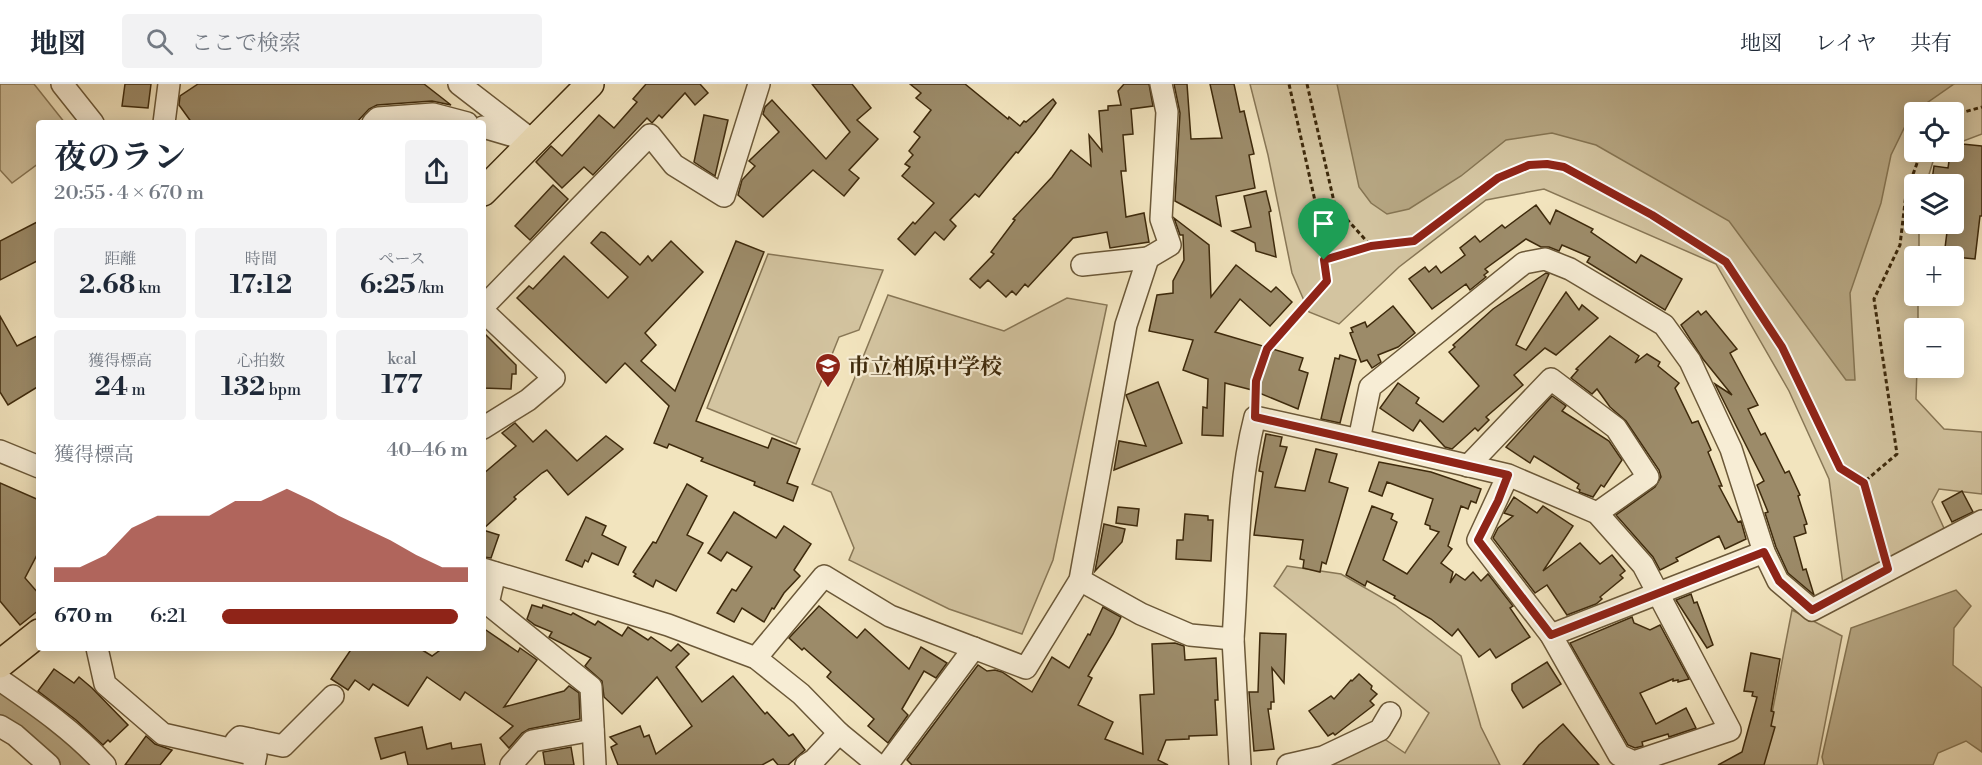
<!DOCTYPE html>
<html lang="ja">
<head>
<meta charset="utf-8">
<style>
  :root { --surface:#fff; --page:#f2f2f3; --text:#1f2937; --muted:#747a83; --line:#e0e1e3; --accent:#8f2418 }
  body { margin:0; font-family:"Libre Bodoni","Noto Serif JP",serif; background:var(--page); color:var(--text); height:100vh; display:flex; flex-direction:column; font-size:22px; white-space:nowrap }
  * { box-sizing:border-box; margin:0 }
  p { font-size:20px; color:var(--muted) }
  .icon { flex:none; width:33px; height:33px; fill:none; stroke:currentColor; stroke-width:2; stroke-linecap:round; stroke-linejoin:round }
  .map { position:relative; flex:1; overflow:hidden }
  .details { position:absolute; left:36px; top:36px; width:450px; height:531px; display:flex; flex-direction:column; background:var(--surface); border-radius:6px; box-shadow:0 3px 15px #0003 }
  .details>* { flex:none }
  .buttons { position:absolute; left:1904px; top:18px; display:grid; gap:12px }
  .buttons a { display:grid; place-items:center; width:60px; height:60px; border-radius:6px; background:var(--surface); box-shadow:0 3px 15px #0003; font-size:30px }
  .pin { position:absolute; display:grid; place-items:center; width:51px; height:51px; color:#fff; margin:-62px -26px; border-radius:50% 50% 50% 0; rotate:-45deg; box-shadow:0 0 6px #0007 }
  .pin .icon { rotate:45deg }
  .round { display:grid; place-items:center; flex:none; width:63px; height:63px; border-radius:6px; background:var(--page) }
  .overview { display:flex; align-items:center; justify-content:space-between; height:102px; padding:0 18px }
  h1 { font-size:33px; font-weight:700; line-height:45px }
  .stats { display:grid; grid-template-columns:repeat(3,1fr); gap:9px; height:102px; padding:6px 18px }
  .stats div { display:grid; align-content:center; border-radius:6px; background:var(--page); text-align:center }
  .stats b { font-size:26px; font-weight:700 }
  .stats small { font-size:16px; font-weight:400 }
  .stats p { font-size:16px }
  .chart { height:168px; padding:12px 18px }
  .chart p { display:flex; justify-content:space-between }
  .chart svg { width:100%; height:108px; margin-top:6px; fill:var(--accent); opacity:.7 }
  ul { padding:0 18px; list-style:none; font-size:20px }
  li { display:grid; grid-template-columns:96px 72px 1fr; align-items:center; height:45px }
  li i { height:15px; border-radius:8px; background:var(--accent) }
  header { display:flex; align-items:center; gap:36px; box-sizing:border-box; height:84px; padding:0 30px; background:var(--surface); border-bottom:2px solid var(--line) }
  header strong { font-size:28px }
  nav { display:flex; gap:33px; margin-inline-start:auto; font-size:21px }
  .search { width:420px; height:54px; background:var(--page); display:flex; align-items:center; gap:15px; box-sizing:border-box; padding:0 21px; border-radius:6px; color:var(--muted); font-size:22px }
  .map>svg:first-child { display:block }
  .green { fill:#d3c4a0; stroke:#887756; stroke-width:1.5 }
  .water { fill:#b5a581; stroke:#857452; stroke-width:1.5 }
  .lines { fill:none; stroke-linecap:round; stroke-linejoin:round }
  .river { stroke:#b5a581; stroke-width:33 }
  .building { fill:#9c8b69; stroke:#3e2a0c; stroke-width:1.5 }
  .minor-casing { stroke:#6b5838; stroke-width:24 }
  .major-casing { stroke:#3e2a0c; stroke-width:30 }
  .path { stroke:#3e2a0c; stroke-width:3; stroke-dasharray:4.5 3; stroke-linecap:butt }
  .minor { stroke:#f7edd5; stroke-width:21 }
  .major { stroke:#f2e4be; stroke-width:27 }
  .route-casing { stroke:#fff; stroke-width:12 }
  .route { stroke:#8f2418; stroke-width:8 }
  .labels { text-anchor:middle; stroke-width:4.5; stroke-linejoin:round; paint-order:stroke }
  .poi-label { font-size:22px; font-weight:bold; fill:#3e2a0c; stroke:#f7edd5; text-anchor:start }
</style>
</head>
<body>
<header>
<strong>地図</strong>
<div class="search"><svg class="icon" aria-label="search" viewBox="0 0 24 24"><circle cx="10" cy="10" r="6"/><path d="M15 15l6 6"/></svg>ここで検索</div>
<nav><a>地図</a><a>レイヤ</a><a>共有</a></nav>
</header>
<div class="map">
<svg width="1982" height="681" viewBox="0 0 1982 681">
  <rect width="100%" height="100%" fill="#f2e4be"/>
  <filter id="stains"><feTurbulence type="fractalNoise" baseFrequency=".00333" numOctaves="4"/><feColorMatrix values="0 0 0 0 .2 0 0 0 0 .09 0 0 0 0 .02 0 0 0 .5 -.17"/></filter>
  <radialGradient id="worn" r=".72"><stop offset=".6" stop-color="#630" stop-opacity="0"/><stop offset="1" stop-color="#630" stop-opacity=".3"/></radialGradient>
  <g class="green">
    <polygon points="0,0 34,0 65,39 39,39 39,79 12,99 0,86"/>
    <polygon points="1250,0 1982,0 1982,50 1953,61 1953,28 1914,28 1914,68 1936,68 1926,100 1914,100 1914,140 1919,140 1919,172 1914,172 1914,212 1918,212 1918,244 1914,244 1914,284 1917,284 1916,315 1944,345 1982,348 1982,410 1939,405 1932,418 1948,453 1844,508 1829,395 1789,307 1716,180 1544,105 1486,116 1399,183 1339,240 1309,228 1292,189 1268,71"/>
    <polygon points="768,170 883,186 859,246 839,253 796,360 707,324"/>
    <polygon points="888,211 1004,247 1067,214 1107,221 1053,476 1022,550 949,525 849,476 854,464 831,408 812,400"/>
    <polygon points="1287,482 1341,490 1395,521 1461,572 1481,643 1500,681 1333,681 1333,669 1377,650 1405,669 1429,629 1274,502"/>
    <polygon points="1792,526 1842,552 1817,681 1762,681"/>
  </g>
  <g class="water">
    <polygon points="1337,0 1954,0 1911,30 1891,71 1881,119 1850,209 1855,296 1846,296 1729,137 1596,61 1552,49 1506,56 1461,92 1409,125 1387,130 1371,119 1359,103"/>
    <polygon points="1956,506 1971,522 1954,544 1953,581 1982,604 1982,668 1966,657 1938,669 1933,681 1824,681 1822,673 1851,544"/>
  </g>
  <g class="lines">
    <polyline class="river" points="0,618 38,641 74,681"/>
  </g>
  <g class="building">
    <polygon points="125,0 151,0 148,24 122,22"/>
    <polygon points="198,0 424,0 451,21 432,17 377,21 369,25 356,39 192,39 179,21 180,12"/>
    <polygon points="646,0 700,0 708,9 695,21 685,9 662,34 659,31 652,39 647,34 593,91 584,83 562,104 536,78 551,62 562,72 599,31 614,44 637,18 633,15"/>
    <polygon points="812,0 852,0 871,24 857,36 878,55 849,86 859,94 844,112 813,86 763,133 738,111 742,96 755,82 749,77 779,48 763,30 765,23 772,16 826,75 850,48"/>
    <polygon points="910,0 965,0 1008,35 1009,33 1020,42 1024,37 1026,38 1053,15 1056,19 1035,48 1018,69 1016,68 979,113 975,110 950,136 956,142 944,156 935,148 915,171 898,155 913,138 915,140 934,119 902,92 910,83 905,80 913,71 909,67 920,53 914,48 931,26 916,14 921,9"/>
    <polygon points="1124,0 1149,0 1153,22 1131,25 1133,50 1123,51 1126,87 1121,87 1126,133 1144,129 1149,158 1110,164 1107,148 1073,154 1028,203 1025,200 1016,211 1012,207 1006,213 988,196 980,204 970,195 994,170 991,168 1015,136 1013,135 1052,93 1071,66 1091,82 1089,51 1102,67 1099,27 1108,26 1108,22 1121,21 1118,7"/>
    <polygon points="1174,0 1187,0 1191,55 1222,54 1210,0 1234,0 1240,28 1244,27 1254,70 1249,71 1255,104 1216,112 1221,142 1175,117 1180,29"/>
    <polygon points="704,31 728,36 715,92 694,78"/>
    <polygon points="1962,60 1982,62 1982,132 1980,132 1975,175 1944,172 1948,140 1953,141 1953,99 1932,96 1934,82 1948,84 1950,70 1961,71"/>
    <polygon points="553,101 568,115 530,156 515,142"/>
    <polygon points="1266,107 1271,127 1269,128 1276,173 1256,167 1255,159 1232,147 1251,143 1244,112"/>
    <polygon points="1536,121 1550,140 1556,126 1593,145 1591,148 1636,179 1641,171 1682,195 1665,226 1587,178 1590,173 1562,161 1559,167 1549,163 1541,163 1526,155 1485,185 1488,188 1484,191 1486,193 1470,206 1466,200 1432,225 1409,195 1425,183 1429,188 1436,182 1441,189 1465,171 1460,164 1475,152 1480,158 1502,141 1505,144"/>
    <polygon points="1174,134 1209,161 1211,213 1236,181 1271,208 1276,203 1292,218 1270,242 1240,215 1215,248 1303,274 1299,286 1308,289 1298,325 1252,306 1225,299 1223,352 1202,351 1203,323 1207,324 1208,295 1183,286 1193,256 1149,247 1157,211 1173,209 1173,197 1184,176 1183,151 1180,151"/>
    <polygon points="39,137 39,176 0,196 0,157"/>
    <polygon points="601,148 605,149 640,181 648,172 652,177 671,157 703,188 645,249 656,261 641,277 675,307 736,157 764,168 696,337 768,364 772,354 800,365 787,399 798,403 793,417 754,401 755,398 701,377 703,374 669,360 667,364 654,359 669,322 625,279 606,299 517,214 529,202 533,205 564,172 608,214 628,193 591,159"/>
    <polygon points="1546,189 1549,190 1516,261 1526,266 1566,208 1579,226 1582,221 1598,234 1556,271 1545,264 1514,291 1523,301 1486,333 1489,336 1478,347 1475,344 1452,365 1445,363 1420,336 1413,347 1380,324 1398,299 1419,314 1416,319 1443,338 1479,302 1449,268 1455,263 1453,261 1493,225"/>
    <polygon points="1393,222 1415,249 1398,263 1378,271 1381,278 1372,284 1367,276 1361,278 1350,249 1353,248 1351,244 1365,238 1367,243"/>
    <polygon points="1698,227 1701,231 1706,227 1737,265 1730,269 1758,321 1748,325 1761,351 1765,349 1785,389 1789,387 1800,411 1798,412 1807,440 1804,441 1806,449 1794,453 1803,486 1806,485 1814,511 1788,489 1776,463 1765,429 1768,428 1757,401 1764,397 1715,300 1732,311 1703,275 1681,241"/>
    <polygon points="0,232 17,262 39,251 39,302 8,321 0,308"/>
    <polygon points="483,248 516,281 516,290 512,290 511,305 483,304"/>
    <polygon points="1610,252 1639,272 1635,279 1647,270 1660,278 1658,282 1679,299 1675,304 1692,339 1698,337 1711,366 1708,368 1722,402 1719,402 1738,438 1741,437 1746,455 1725,465 1719,452 1676,474 1678,477 1660,486 1653,473 1616,431 1655,403 1661,393 1659,386 1626,337 1610,323 1597,305 1592,310 1571,294 1578,286 1576,285"/>
    <polygon points="1340,271 1356,276 1340,339 1321,335 1335,274 1339,275"/>
    <polygon points="1158,298 1182,359 1114,386 1119,357 1146,362 1126,311"/>
    <polygon points="1552,312 1566,322 1562,327 1609,357 1622,376 1604,403 1601,401 1593,413 1579,408 1580,406 1577,404 1579,400 1534,372 1530,379 1506,363"/>
    <polygon points="515,339 533,358 546,346 577,377 606,352 623,365 568,411 547,386 542,389 514,413 516,415 483,445 483,390 516,362 502,349"/>
    <polygon points="1266,350 1282,353 1280,362 1287,363 1275,403 1305,407 1316,365 1337,370 1329,398 1348,404 1326,480 1322,478 1320,488 1303,484 1304,476 1300,475 1303,456 1254,451 1263,388 1259,387"/>
    <polygon points="1379,378 1431,388 1481,405 1476,419 1471,417 1468,425 1461,422 1448,462 1452,465 1441,479 1453,488 1450,499 1456,490 1465,496 1473,488 1481,497 1488,490 1513,522 1510,524 1530,553 1496,574 1490,565 1479,573 1458,545 1452,552 1431,535 1394,514 1395,512 1367,497 1365,502 1346,491 1372,422 1393,430 1391,435 1397,438 1383,476 1407,490 1439,448 1430,445 1430,442 1425,440 1433,415 1387,398 1382,412 1369,407"/>
    <polygon points="0,399 39,416 39,467 25,494 39,510 39,526 20,541 0,517"/>
    <polygon points="687,400 707,412 687,451 703,459 676,507 656,496 653,503 634,492 636,490 633,488 653,458 656,459"/>
    <polygon points="1962,407 1973,428 1952,438 1942,418"/>
    <polygon points="1514,413 1537,429 1543,422 1573,442 1543,487 1580,459 1600,480 1612,471 1625,487 1620,491 1623,494 1600,513 1602,515 1596,520 1567,531 1547,501 1535,509 1493,454 1498,444 1513,432 1504,429"/>
    <polygon points="1118,423 1139,425 1137,442 1116,439"/>
    <polygon points="734,428 776,454 784,442 811,460 794,486 800,492 784,509 774,525 772,524 764,538 742,524 734,538 717,529 732,505 736,507 752,483 727,468 721,477 708,469"/>
    <polygon points="1185,430 1208,432 1208,436 1213,436 1211,477 1176,475 1177,456 1183,456"/>
    <polygon points="586,433 606,442 602,451 626,463 618,481 592,469 588,478 585,476 582,483 566,476"/>
    <polygon points="1104,440 1125,445 1122,458 1095,487"/>
    <polygon points="483,446 499,451 491,474 483,473"/>
    <polygon points="1691,510 1694,519 1697,518 1713,561 1707,564 1676,516"/>
    <polygon points="532,521 542,524 543,521 571,531 573,529 595,541 598,537 622,552 628,543 648,556 651,553 671,567 678,560 689,570 676,583 702,618 733,592 765,630 767,628 789,652 793,650 805,666 788,681 778,681 773,675 762,681 618,681 611,663 617,660 610,653 640,642 644,653 649,651 656,670 692,642 657,593 622,630 604,613 602,597 585,582 591,574 549,553 552,548 535,541 527,535"/>
    <polygon points="819,522 857,554 865,545 909,585 921,563 947,579 936,594 924,587 902,625 908,631 888,659 868,642 874,635 827,593 831,588 804,564 802,566 789,554"/>
    <polygon points="1103,523 1121,533 1113,550 1088,592 1092,594 1078,621 1113,638 1105,655 1143,670 1140,611 1154,610 1152,560 1175,559 1184,562 1185,576 1216,574 1218,616 1215,616 1217,651 1189,652 1189,655 1166,656 1158,676 1168,681 912,681 907,676 978,581 987,587 995,586 1002,588 1032,608 1052,573 1069,584 1088,550 1090,551"/>
    <polygon points="1632,533 1634,539 1650,546 1660,541 1689,595 1678,598 1678,596 1673,597 1673,595 1640,609 1656,640 1686,624 1696,644 1669,653 1668,650 1642,658 1643,662 1635,664 1628,661 1570,559"/>
    <polygon points="483,544 518,568 520,564 537,576 504,623 564,607 569,602 579,609 580,635 529,645 522,649 509,664 500,654 513,642 465,608 460,616 427,593 408,622 373,600 369,606 355,596 348,606 331,595 352,564 419,564 432,572 443,564 483,564"/>
    <polygon points="1260,549 1286,550 1284,599 1272,584 1274,618 1271,618 1271,625 1268,625 1274,665 1254,667 1249,608 1258,608"/>
    <polygon points="1751,569 1780,575 1771,627 1774,628 1771,642 1775,643 1764,681 1718,681 1742,668 1757,613 1752,612 1753,608 1744,607"/>
    <polygon points="1547,578 1561,600 1523,624 1512,606 1512,600"/>
    <polygon points="54,585 74,599 79,593 92,604 128,641 110,658 108,656 103,661 76,636 38,607"/>
    <polygon points="1359,590 1372,602 1371,605 1377,610 1370,617 1374,621 1339,648 1335,651 1333,649 1328,652 1309,627 1331,612 1334,615 1351,596 1352,597"/>
    <polygon points="1563,640 1599,681 1523,681 1539,661"/>
    <polygon points="422,643 427,665 451,659 452,665 481,660 485,681 408,681 405,668 381,675 375,654"/>
    <polygon points="146,652 155,660 172,666 160,681 125,681"/>
    <polygon points="571,663 574,681 545,681 543,668"/>
  </g>
  <g class="lines">
    <defs>
      <g id="minor">
        <polyline points="62,0 93,39"/>
        <polyline points="459,0 533,57"/>
        <polyline points="164,39 169,0"/>
        <polyline points="373,39 378,34 433,30 467,39"/>
        <polyline points="483,43 524,55"/>
        <polyline points="1148,174 1170,161 1161,135 1167,28 1161,0"/>
        <polyline points="483,223 650,51 674,81 724,112 759,0"/>
        <polyline points="483,227 554,294 528,316 483,344"/>
        <polyline points="1359,356 1508,391 1597,429 1643,481 1730,646 1634,678 1619,671 1551,551 1478,456 1508,391"/>
        <polyline points="0,367 39,383"/>
        <polyline points="1468,382 1551,295 1616,344 1648,393 1597,429"/>
        <polyline points="483,485 668,541 756,574 801,610 839,649 878,681"/>
        <polyline points="495,489 488,520 591,603 595,681"/>
        <path d="M1080 496 1141 530 1190 551 1233 555C1238 484 1237 402 1255 333L1359 356 1370 303 1524 179 1545 175 1570 185 1664 241 1690 277 1731 365 1764 468 1778 497 1812 526 1982 437"/>
        <polyline points="1551,551 1764,468"/>
        <polyline points="1233,555 1240,681"/>
        <polyline points="97,564 105,600 163,650 256,671 254,681"/>
        <polyline points="756,574 824,492 890,532 1026,584 1080,496 1126,241 1148,174 1082,181"/>
        <path d="M0 596C38 622 74 647 105 681"/>
        <polyline points="0,642 15,651 49,681"/>
        <polyline points="236,657 240,653 283,662 333,612"/>
        <polyline points="511,681 532,657 593,646"/>
        <polyline points="806,681 814,676 839,649"/>
        <polyline points="887,681 974,564"/>
        <polyline points="1288,681 1323,673 1380,646 1390,629"/>
      </g>
      <g id="major">
        <polyline points="483,108 590,0"/>
        <polyline points="0,580 39,549"/>
      </g>
    </defs>
    <use href="#minor" class="minor-casing"/>
    <use href="#major" class="major-casing"/>
    <g class="path">
      <polyline points="1307,0 1335,122 1371,162"/>
      <polyline points="1953,34 1964,28 1982,23"/>
      <polyline points="1324,175 1371,162 1415,157 1498,94 1529,81 1547,80 1564,83 1652,131 1726,178 1782,263 1840,384 1864,398 1897,370 1874,215 1900,161 1906,110 1921,68"/>
      <polyline points="1256,314 1256,297 1267,265 1327,197 1319,135 1289,0"/>
      <polyline points="1864,398 1883,466"/>
    </g>
    <use href="#minor" class="minor"/>
    <use href="#major" class="major"/>
  </g>
  <g class="lines">
    <defs>
      <polygon id="route" points="1547,80 1564,83 1652,131 1726,178 1782,263 1840,384 1864,399 1888,485 1812,526 1779,497 1764,468 1551,551 1478,456 1498,417 1508,391 1255,333 1256,297 1267,265 1327,197 1324,176 1371,162 1414,157 1498,94 1529,81"/>
    </defs>
    <use href="#route" class="route-casing"/>
    <use href="#route" class="route"/>
  </g>
  <defs>
    <symbol id="school-pin" viewBox="-11 -11 22 30"><path d="M0 17L-7.5 6A9.5 9.5 0 1 1 7.5 6Z" fill="#8f2418" stroke="#f7edd5"/><path d="M0-5L7-2L0 1L-7-2ZM-4 1L0 2.5L4 1V4Q0 6-4 4Z" fill="#fff"/></symbol>
  </defs>
  <g fill-rule="evenodd">
    <use href="#school-pin" x="813" y="267" width="30" height="40"/>
  </g>
  <g class="labels">
    <g class="poi-label">
      <text x="848" y="290">市立柏原中学校</text>
    </g>
  </g>
  <rect width="100%" height="100%" filter="url(#stains)"/>
  <rect width="100%" height="100%" fill="url(#worn)"/>
</svg>
<div class="buttons">
<a><svg class="icon" aria-label="locate" viewBox="0 0 24 24"><circle cx="12" cy="12" r="6"/><path d="M12 2v4M12 18v4M2 12h4M18 12h4"/></svg></a>
<a><svg class="icon" aria-label="layers" viewBox="0 0 24 24"><path d="M12 4l9 5-9 5-9-5zM3 14l9 5 9-5"/></svg></a>
<a>+</a>
<a>−</a>
</div>
<div class="pin" style="left:1324px;top:176px;background:#1e9e55"><svg class="icon" aria-label="arrive" viewBox="0 0 24 24"><path d="M6 21V4h12l-3 4 3 4H6"/></svg></div>
<section class="details">
<div class="overview"><div><h1>夜のラン</h1><p>20:55 · 4 × 670 m</p></div><a class="round"><svg class="icon" aria-label="share" viewBox="0 0 24 24"><path d="M12 15V3M7 8l5-5 5 5M5 13v7h14v-7"/></svg></a></div>
<div class="stats">
<div><p>距離</p><b>2.68<small> km</small></b></div>
<div><p>時間</p><b>17:12</b></div>
<div><p>ペース</p><b>6:25<small> /km</small></b></div>
</div>
<div class="stats">
<div><p>獲得標高</p><b>24<small> m</small></b></div>
<div><p>心拍数</p><b>132<small> bpm</small></b></div>
<div><p>kcal</p><b>177</b></div>
</div>
<div class="chart"><p><span>獲得標高</span>40–46 m</p>
<svg viewBox="0 0 160 44" preserveAspectRatio="none"><path d="M0 44V38L10 38L20 33L30 22L40 17L50 17L60 17L70 11L80 11L90 6L100 11L110 17L120 22L130 27L140 33L150 38L160 38V44z"/></svg>
</div>
<ul>
<li><b>670 m</b>6:21<i style="width:96%"></i></li>
</ul>
</section>
</div>
</body>
</html>
